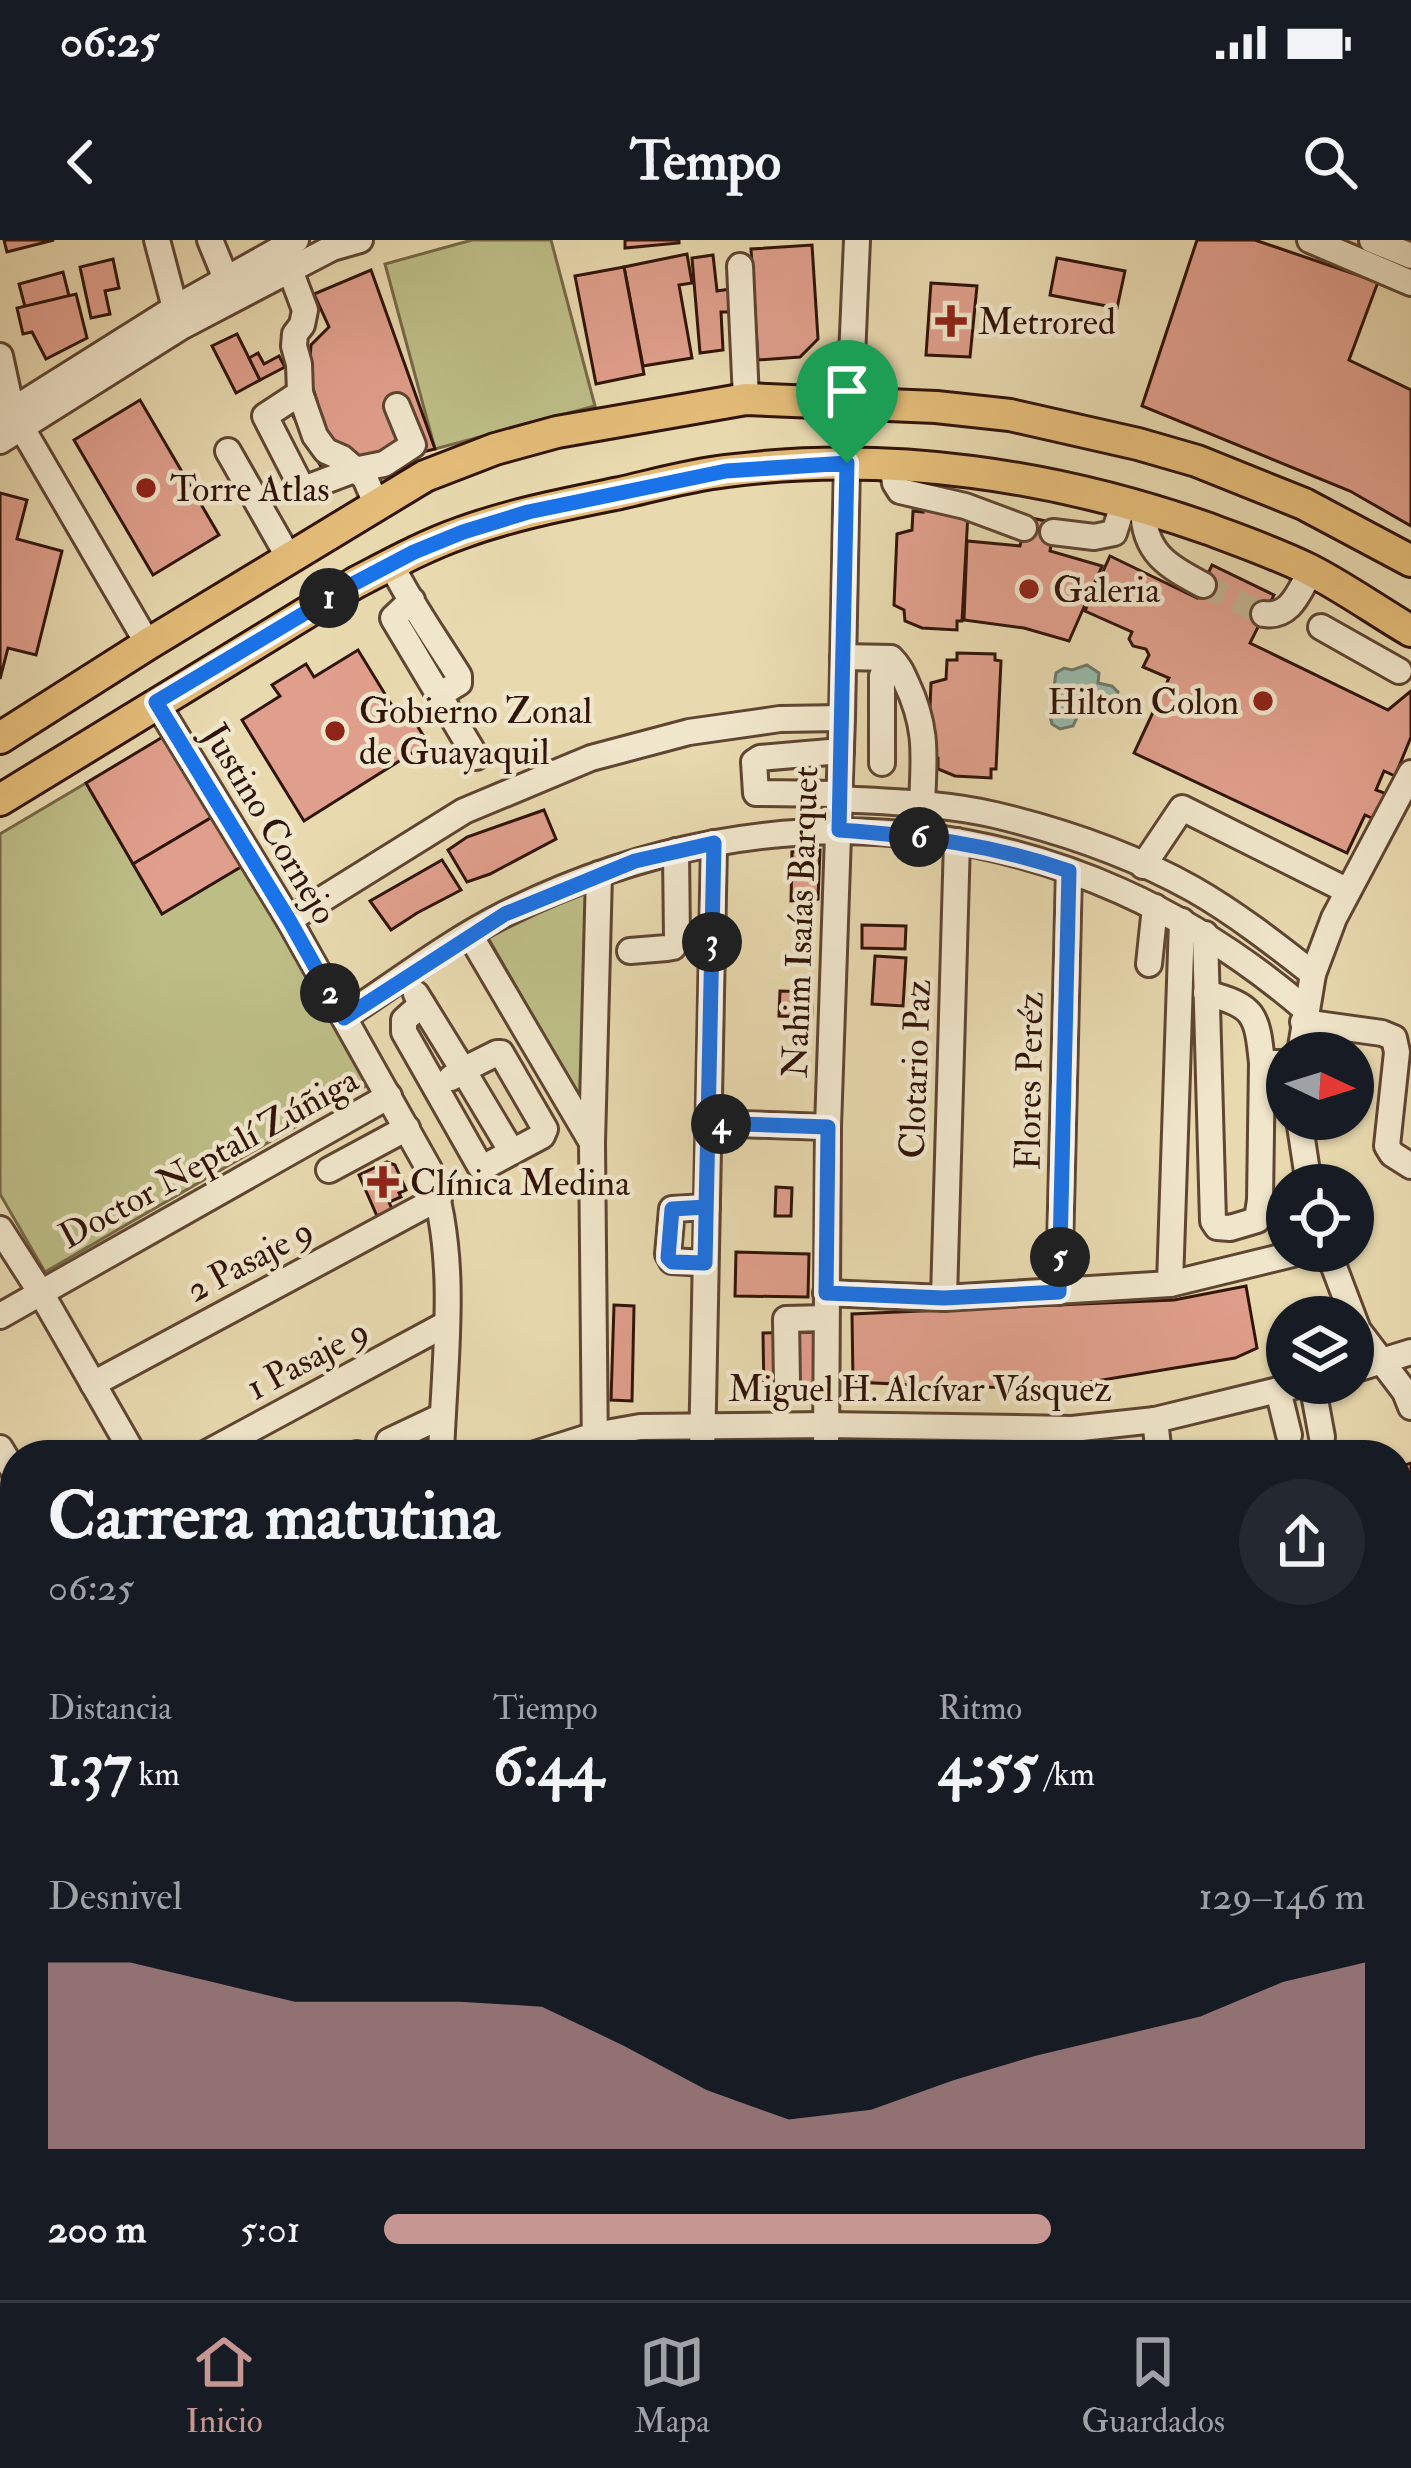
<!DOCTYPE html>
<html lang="es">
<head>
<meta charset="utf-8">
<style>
  :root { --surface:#171b24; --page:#242831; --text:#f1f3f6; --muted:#9ea1a6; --line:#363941; --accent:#c59692 }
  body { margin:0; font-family:"IM FELL Double Pica",serif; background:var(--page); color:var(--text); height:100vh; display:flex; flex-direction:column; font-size:45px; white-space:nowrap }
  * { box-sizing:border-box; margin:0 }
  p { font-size:39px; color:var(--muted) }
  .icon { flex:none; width:66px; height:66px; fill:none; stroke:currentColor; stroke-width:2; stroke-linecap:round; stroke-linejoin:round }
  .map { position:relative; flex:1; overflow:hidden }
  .side { position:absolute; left:0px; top:1200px; width:1413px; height:861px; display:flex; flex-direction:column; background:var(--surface); border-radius:48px 48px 0 0; box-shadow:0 3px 9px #0004 }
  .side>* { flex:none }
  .needle { width:78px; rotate:94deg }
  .tools { position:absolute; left:1266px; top:792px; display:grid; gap:24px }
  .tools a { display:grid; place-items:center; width:108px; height:108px; border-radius:50%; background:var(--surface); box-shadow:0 3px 9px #0004; font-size:60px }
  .pin { position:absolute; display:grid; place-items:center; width:102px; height:102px; color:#fff; margin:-123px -51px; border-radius:50% 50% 50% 0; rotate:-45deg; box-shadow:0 0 12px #0007 }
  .pin .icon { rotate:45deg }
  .km { position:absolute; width:60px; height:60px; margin:-30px; border-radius:50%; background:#222; color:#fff; font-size:33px; line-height:60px; text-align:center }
  .round { display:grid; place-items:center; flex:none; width:126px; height:126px; border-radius:63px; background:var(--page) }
  .overview { display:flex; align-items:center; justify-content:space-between; height:204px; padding:0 48px }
  h1 { font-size:66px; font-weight:700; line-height:90px }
  .metrics { display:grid; grid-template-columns:repeat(3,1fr); gap:18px; height:204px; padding:12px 48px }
  .metrics div { display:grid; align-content:center }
  .metrics b { font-size:60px; font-weight:700 }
  .metrics small { font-size:33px; font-weight:400 }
  .metrics p { font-size:33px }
  .chart { height:336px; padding:24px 48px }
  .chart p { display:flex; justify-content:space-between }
  .chart svg { width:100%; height:216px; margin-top:12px; fill:var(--accent); opacity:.7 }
  ul { padding:0 48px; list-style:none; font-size:39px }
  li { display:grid; grid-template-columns:192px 144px 1fr; align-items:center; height:90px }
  li i { height:30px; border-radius:15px; background:var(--accent) }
  .status { display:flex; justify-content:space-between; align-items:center; height:84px; padding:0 60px; background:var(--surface); direction:ltr }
  .status svg { height:33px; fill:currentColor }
  header { display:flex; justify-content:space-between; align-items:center; height:156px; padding:0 48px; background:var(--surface); font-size:54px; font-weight:700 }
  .tab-bar { display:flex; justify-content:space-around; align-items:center; height:168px; border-top:3px solid var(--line); background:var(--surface); font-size:33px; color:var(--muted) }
  .tab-bar a { display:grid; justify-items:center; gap:6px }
  .tab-bar .on { color:var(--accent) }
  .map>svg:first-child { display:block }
  .green { fill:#bdbd86; stroke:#776847; stroke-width:3 }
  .water { fill:#97baab; stroke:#6e786a; stroke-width:3 }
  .building { fill:#e09f8c; stroke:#311408; stroke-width:3 }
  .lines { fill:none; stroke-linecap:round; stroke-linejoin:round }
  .minor-tunnel { stroke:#c3b28e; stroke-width:24; stroke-dasharray:24 12; stroke-linecap:butt }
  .minor-casing { stroke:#5f4532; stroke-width:30 }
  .major-casing { stroke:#311408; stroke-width:36 }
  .minor { stroke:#f0e6cb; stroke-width:24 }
  .major { stroke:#e4bc78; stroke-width:30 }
  .route-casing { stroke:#fff; stroke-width:24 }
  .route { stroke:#1a73e8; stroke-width:15 }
  .poi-dot { fill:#8f2418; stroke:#f0e6cb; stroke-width:4.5 }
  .labels { text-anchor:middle; stroke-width:9; stroke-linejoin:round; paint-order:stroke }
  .poi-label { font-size:36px; fill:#311408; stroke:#f0e6cb; text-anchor:start }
  .street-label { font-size:36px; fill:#311408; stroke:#f0e6cb }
</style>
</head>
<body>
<div class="status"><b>06:25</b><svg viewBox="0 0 49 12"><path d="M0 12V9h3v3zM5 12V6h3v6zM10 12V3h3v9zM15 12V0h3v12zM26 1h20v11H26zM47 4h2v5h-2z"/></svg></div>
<header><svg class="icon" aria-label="back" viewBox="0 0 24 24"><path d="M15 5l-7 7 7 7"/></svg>Tempo<svg class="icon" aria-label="search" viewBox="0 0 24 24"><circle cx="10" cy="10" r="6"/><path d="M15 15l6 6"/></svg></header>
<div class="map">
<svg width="1411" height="2060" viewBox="0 0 1411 2060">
  <rect width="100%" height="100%" fill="#e8d9af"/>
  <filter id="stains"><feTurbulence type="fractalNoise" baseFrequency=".00167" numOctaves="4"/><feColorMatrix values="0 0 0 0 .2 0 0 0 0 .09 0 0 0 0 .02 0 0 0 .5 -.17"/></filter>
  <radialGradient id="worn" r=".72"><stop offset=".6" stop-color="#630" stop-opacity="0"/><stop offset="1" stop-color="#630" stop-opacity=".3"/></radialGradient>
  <g class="green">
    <polygon points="472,0 551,0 595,166 435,209 385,24"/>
    <polygon points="86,543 162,674 244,625 369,844 45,1032 0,954 0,594"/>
    <polygon points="593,650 587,872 486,694"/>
  </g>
  <polygon class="water" points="1087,425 1099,433 1098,443 1112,446 1118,452 1113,466 1106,470 1084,462 1073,486 1060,489 1052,484 1050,476 1056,433 1064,428 1072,430"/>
  <g class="building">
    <polygon points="4,0 54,0 7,12"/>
    <polygon points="625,0 679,0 679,3 625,8"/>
    <polygon points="1197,0 1255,0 1378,42 1349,120 1411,150 1411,286 1350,251 1142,166"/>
    <polygon points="812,5 818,99 800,117 758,120 751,9"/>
    <polygon points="687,14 692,43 679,45 692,118 643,126 624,27"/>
    <polygon points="713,15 717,51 730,49 730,72 721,72 723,110 700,113 692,18"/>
    <polygon points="1057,18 1125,31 1117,68 1050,55"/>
    <polygon points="113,19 119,48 105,51 110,74 91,78 80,27"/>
    <polygon points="624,27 644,134 596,144 575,36"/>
    <polygon points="371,30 435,209 326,236 292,174 317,161 309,136 311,105 329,87 314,54"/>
    <polygon points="63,32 69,56 25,67 19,44"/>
    <polygon points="931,43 977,46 970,117 926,115"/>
    <polygon points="76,54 87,98 46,119 32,92 23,94 17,68"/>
    <polygon points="237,94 260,140 236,153 212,106"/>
    <polygon points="258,113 264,124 279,116 285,127 260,140 249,118"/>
    <polygon points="140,160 219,295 153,335 74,200"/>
    <polygon points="0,253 27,260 17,299 62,311 36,415 8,408 0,439"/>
    <polygon points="923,264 968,273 962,381 957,381 957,390 922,388 905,381 904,370 894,365 897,294 912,290 913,271 923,272"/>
    <polygon points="1027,277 1055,283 1050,311 1102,326 1069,401 1024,388 964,380 967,301 1020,306"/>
    <polygon points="1110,316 1197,358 1212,325 1274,355 1250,403 1388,470 1411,451 1411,497 1395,536 1384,531 1376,550 1387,554 1376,580 1365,575 1347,613 1134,513 1169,438 1143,427 1149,415 1146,409 1133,406 1129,399 1132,392 1085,371"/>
    <polygon points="358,410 399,477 408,471 428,503 304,581 242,480 280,456 272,445 306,424 314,437"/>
    <polygon points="957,413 995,414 995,420 1001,421 996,529 991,529 991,538 955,536 938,529 938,518 928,513 931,443 946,439 947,420 957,420"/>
    <polygon points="166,495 214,576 133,624 86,543"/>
    <polygon points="544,570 556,599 490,634 467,642 448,610 467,597"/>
    <polygon points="214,576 244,625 162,674 133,624"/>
    <polygon points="820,610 818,659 791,661 792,612"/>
    <polygon points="442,620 461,650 417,673 391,690 370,661"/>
    <polygon points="862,685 906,686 905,709 862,708"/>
    <polygon points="875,716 906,718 903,766 872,764"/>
    <polygon points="780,751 812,752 812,777 779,776"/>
    <polygon points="387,922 395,925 406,950 399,953 401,957 389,962 392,969 377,976 359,935"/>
    <polygon points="776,947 792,948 791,976 775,976"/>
    <polygon points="736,1012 809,1014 808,1057 735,1056"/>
    <polygon points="1246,1046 1257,1108 1235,1118 1054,1148 961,1147 853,1142 852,1074 1174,1060"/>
    <polygon points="614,1065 634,1066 632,1161 611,1160"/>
    <polygon points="817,1092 818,1155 764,1156 763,1093"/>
    <polygon points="426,1172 428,1215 388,1215 379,1198"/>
    <polygon points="1411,1223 1411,1257 1398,1261 1398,1227"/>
    <rect x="1398" y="1458" width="10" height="24"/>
    <polygon points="1411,1911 1411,1929 1398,1936 1398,1918"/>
    <polygon points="1411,1941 1411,1993 1398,1960 1398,1946"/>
    <polygon points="8,1950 15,1950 15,2010 7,2010"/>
    <polygon points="1398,1960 1411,1993 1398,1998"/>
    <rect x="219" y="2046" width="63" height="14"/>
    <rect x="295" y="2046" width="90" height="14"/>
    <polygon points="959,2046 1016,2046 1017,2060 960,2060"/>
    <polygon points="1016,2046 1057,2046 1059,2060 1017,2060"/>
    <polygon points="1104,2046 1137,2046 1139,2060 1106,2060"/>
    <polygon points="1172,2046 1209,2046 1213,2060 1175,2060"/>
  </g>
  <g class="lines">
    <polyline class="minor-tunnel" points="1203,345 1264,374"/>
    <defs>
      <g id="minor">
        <polyline points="157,0 175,68"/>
        <polyline points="210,0 226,39"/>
        <polyline points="1310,0 1411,43"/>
        <polyline points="1372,0 1411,16"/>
        <polyline points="740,26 746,159"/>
        <polyline points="290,30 305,70 302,85 295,94 294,106 299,124 300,153 265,176 301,246 309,247 354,230 384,224 413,205 397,166"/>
        <polyline points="0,116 12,171 148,404"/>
        <polyline points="300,153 315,196 326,211 342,218 365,238 377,266"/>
        <polyline points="850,164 857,0"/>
        <polyline points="0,178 175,68 296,0"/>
        <polyline points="0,201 181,87 332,8 360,0"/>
        <polyline points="228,211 289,318"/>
        <polyline points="892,225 895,243 900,251 965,266 1024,288"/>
        <path d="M1143 268C1144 313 1166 325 1203 345"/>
        <polyline points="1053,292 1094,297 1114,293 1124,262"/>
        <path d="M391 324C410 363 436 399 459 436V443L439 455 393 378 412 360"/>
        <path d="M1264 374C1291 378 1299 351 1311 331"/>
        <polyline points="1321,387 1399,431"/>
        <path d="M843 417 891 418C899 426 902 433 906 442 928 488 924 516 922 564"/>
        <polyline points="439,455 476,517"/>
        <path d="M156 462 289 680 429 929C460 1019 444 1121 441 1215"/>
        <polyline points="882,523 882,436"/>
        <polyline points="839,554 756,553 754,522 760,518 841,511"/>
        <path d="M839 559C891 562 944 563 995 575 1062 591 1132 615 1193 649 1235 673 1275 704 1313 734"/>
        <polyline points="1143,626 1182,568 1348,651"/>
        <polyline points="289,680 464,571 591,518 689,492 780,479 842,478"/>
        <polyline points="1205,694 1213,981 1217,987 1230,988 1257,980 1260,960 1262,823 1287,823"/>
        <polyline points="470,695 591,901"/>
        <polyline points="630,711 667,708 673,707 677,700 676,611"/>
        <polyline points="1149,724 1155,667"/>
        <path d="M1206 753C1255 766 1257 774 1262 823"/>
        <polyline points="416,754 463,830 451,838"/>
        <polyline points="422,764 404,780 404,792 480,926 486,926 512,912"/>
        <path d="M344 777C396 743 449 702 505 674 778 538 1073 570 1305 769"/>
        <polyline points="1303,782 1382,793 1394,798 1397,812 1387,906 1392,914 1411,926"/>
        <polygon points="497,813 501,813 545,889 542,896 512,912 463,830"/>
        <polyline points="1300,813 1313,734 1334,678 1411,533"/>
        <polyline points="1299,879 1309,945"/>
        <polyline points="708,883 828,887"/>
        <polyline points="329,930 407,888"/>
        <polyline points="0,989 41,1053 134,1215"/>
        <polyline points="1328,1011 1358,1090 1405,1152 1411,1167"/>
        <polyline points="705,1023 672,1021 668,1014 672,969 707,967"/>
        <polyline points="1170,1044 1182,681"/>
        <polyline points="1059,1052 1069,631"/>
        <polyline points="826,1053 944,1058 1170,1044 1305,1011"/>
        <polyline points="944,1058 957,601"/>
        <polyline points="0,1076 389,856"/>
        <polyline points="1313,1077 1314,1072"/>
        <polyline points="1353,1130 1411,1112"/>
        <polyline points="787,1143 786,1079 826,1078"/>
        <polyline points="1312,1143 1322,1197"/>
        <polyline points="93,1144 439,958"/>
        <polyline points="1278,1150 1289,1195"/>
        <polyline points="1155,1180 1159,1215"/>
        <polyline points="389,1201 442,1176"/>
        <polyline points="0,1208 15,1233"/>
        <polyline points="203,1215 446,1084"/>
        <polyline points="354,1215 357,1214"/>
        <polyline points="532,1215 595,1195 640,1187 826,1185 1072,1189 1155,1180 1307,1143"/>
        <polyline points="595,1215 592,903 599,634"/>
        <polyline points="702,1215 714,603"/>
        <polyline points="826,1215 828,887 842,478 847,223"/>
        <polyline points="1072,1215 1072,1189"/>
        <polyline points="1398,1277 1411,1274"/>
        <polyline points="0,1407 15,1404"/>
        <polyline points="1398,1439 1411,1434"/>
        <polyline points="0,1440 15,1441"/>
        <polyline points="1398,1865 1411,1859"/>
        <polyline points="0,1903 4,1820"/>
        <path d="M0 2039C2 2042 3 2046 6 2048 21 2058 90 2052 107 2046"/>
        <polyline points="1069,2046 1071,2060"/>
        <polyline points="165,2060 165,2046"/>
        <polyline points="416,2060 416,2046"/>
        <polyline points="570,2060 570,2046"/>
      </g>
      <g id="major">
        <polyline points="0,498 148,404 425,236 495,209 557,192 746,159 936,167 1010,175 1138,204 1197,221 1304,264 1411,321"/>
        <path d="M0 560 355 343C390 325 424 306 461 293 513 274 566 264 620 253 655 245 691 235 726 231 890 210 1055 235 1209 289 1243 302 1278 314 1310 330 1345 348 1377 371 1411 391"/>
        <polyline points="1358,2060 1411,2041"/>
      </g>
    </defs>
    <use href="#minor" class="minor-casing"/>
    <use href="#major" class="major-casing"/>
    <use href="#minor" class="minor"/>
    <use href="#major" class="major"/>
  </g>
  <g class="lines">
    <defs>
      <path id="route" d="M847 223 726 231 528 272 463 292 414 312 355 343 156 462 289 680 344 778 505 674 635 621 714 603 705 1023 672 1022 668 1018 672 969 706 967 708 883 828 887 826 1053 944 1058 1059 1052 1069 631C991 604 921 596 839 590L847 223"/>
    </defs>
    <use href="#route" class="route-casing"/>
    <use href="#route" class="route"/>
  </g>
  <g class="poi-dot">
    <path d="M945 63h12v12h12v12h-12v12h-12v-12h-12v-12h12z"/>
    <circle cx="146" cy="248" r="12"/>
    <circle cx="1029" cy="349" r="12"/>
    <circle cx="1263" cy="461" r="12"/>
    <circle cx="335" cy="491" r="12"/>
    <path d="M377 924h12v12h12v12h-12v12h-12v-12h-12v-12h12z"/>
  </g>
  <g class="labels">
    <g class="poi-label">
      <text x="978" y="94">Metrored</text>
      <text x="170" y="261">Torre Atlas</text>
      <text x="1053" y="362">Galeria</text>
      <text x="1239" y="474" text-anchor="end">Hilton Colon</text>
      <text x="359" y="483">Gobierno Zonal<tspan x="359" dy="41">de Guayaquil</tspan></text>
      <text x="410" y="955">Clínica Medina</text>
    </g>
    <g class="street-label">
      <text transform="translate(271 583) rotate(59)" y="13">Justino Cornejo</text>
      <text transform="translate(799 682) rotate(-88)" y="13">Nahim Isaías Barquet</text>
      <text transform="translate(914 829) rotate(-88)" y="13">Clotario Paz</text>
      <text transform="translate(1028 841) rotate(-89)" y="13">Flores Peréz</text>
      <text transform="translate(208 917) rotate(-29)" y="13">Doctor Neptalí Zúñiga</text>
      <text transform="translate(249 1019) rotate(-28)" y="13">2 Pasaje 9</text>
      <text transform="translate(307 1118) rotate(-28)" y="13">1 Pasaje 9</text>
      <text x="920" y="1161">Miguel H. Alcívar Vásquez</text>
    </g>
  </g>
  <rect width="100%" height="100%" filter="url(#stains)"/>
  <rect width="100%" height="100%" fill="url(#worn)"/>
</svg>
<div class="tools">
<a><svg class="needle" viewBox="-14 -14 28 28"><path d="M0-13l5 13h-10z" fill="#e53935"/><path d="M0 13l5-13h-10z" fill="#9ea1a6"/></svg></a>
<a><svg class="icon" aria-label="locate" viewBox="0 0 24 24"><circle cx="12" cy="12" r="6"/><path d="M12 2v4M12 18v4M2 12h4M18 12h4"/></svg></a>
<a><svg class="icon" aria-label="layers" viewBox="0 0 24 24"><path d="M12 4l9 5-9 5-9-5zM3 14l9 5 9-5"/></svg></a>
</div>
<div class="pin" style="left:847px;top:223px;background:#1e9e55"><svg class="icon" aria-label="arrive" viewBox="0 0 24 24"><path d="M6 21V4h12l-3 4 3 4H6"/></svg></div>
<b class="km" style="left:329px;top:358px">1</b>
<b class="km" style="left:330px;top:753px">2</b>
<b class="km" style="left:712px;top:702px">3</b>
<b class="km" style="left:721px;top:884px">4</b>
<b class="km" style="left:1060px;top:1017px">5</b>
<b class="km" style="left:919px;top:597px">6</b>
<section class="side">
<div class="overview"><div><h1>Carrera matutina</h1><p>06:25</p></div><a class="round"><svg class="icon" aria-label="share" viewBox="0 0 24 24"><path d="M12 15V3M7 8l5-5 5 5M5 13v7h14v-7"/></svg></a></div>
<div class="metrics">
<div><p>Distancia</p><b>1.37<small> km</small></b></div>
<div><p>Tiempo</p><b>6:44</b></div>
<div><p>Ritmo</p><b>4:55<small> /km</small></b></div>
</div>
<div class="chart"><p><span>Desnivel</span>129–146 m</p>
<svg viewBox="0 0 160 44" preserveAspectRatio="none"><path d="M0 44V6L10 6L20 10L30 14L40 14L50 14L60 15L70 23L80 32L90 38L100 36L110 30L120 25L130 21L140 17L150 10L160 6V44z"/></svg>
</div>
<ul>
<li><b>200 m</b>5:01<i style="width:68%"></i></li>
</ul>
</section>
</div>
<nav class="tab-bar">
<a class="on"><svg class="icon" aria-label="home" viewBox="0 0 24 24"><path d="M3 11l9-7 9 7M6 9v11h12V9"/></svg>Inicio</a>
<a><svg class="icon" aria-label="map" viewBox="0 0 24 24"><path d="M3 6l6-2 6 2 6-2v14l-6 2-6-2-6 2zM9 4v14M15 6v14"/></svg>Mapa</a>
<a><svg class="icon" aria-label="saved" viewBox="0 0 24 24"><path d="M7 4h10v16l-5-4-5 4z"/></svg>Guardados</a>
</nav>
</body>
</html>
